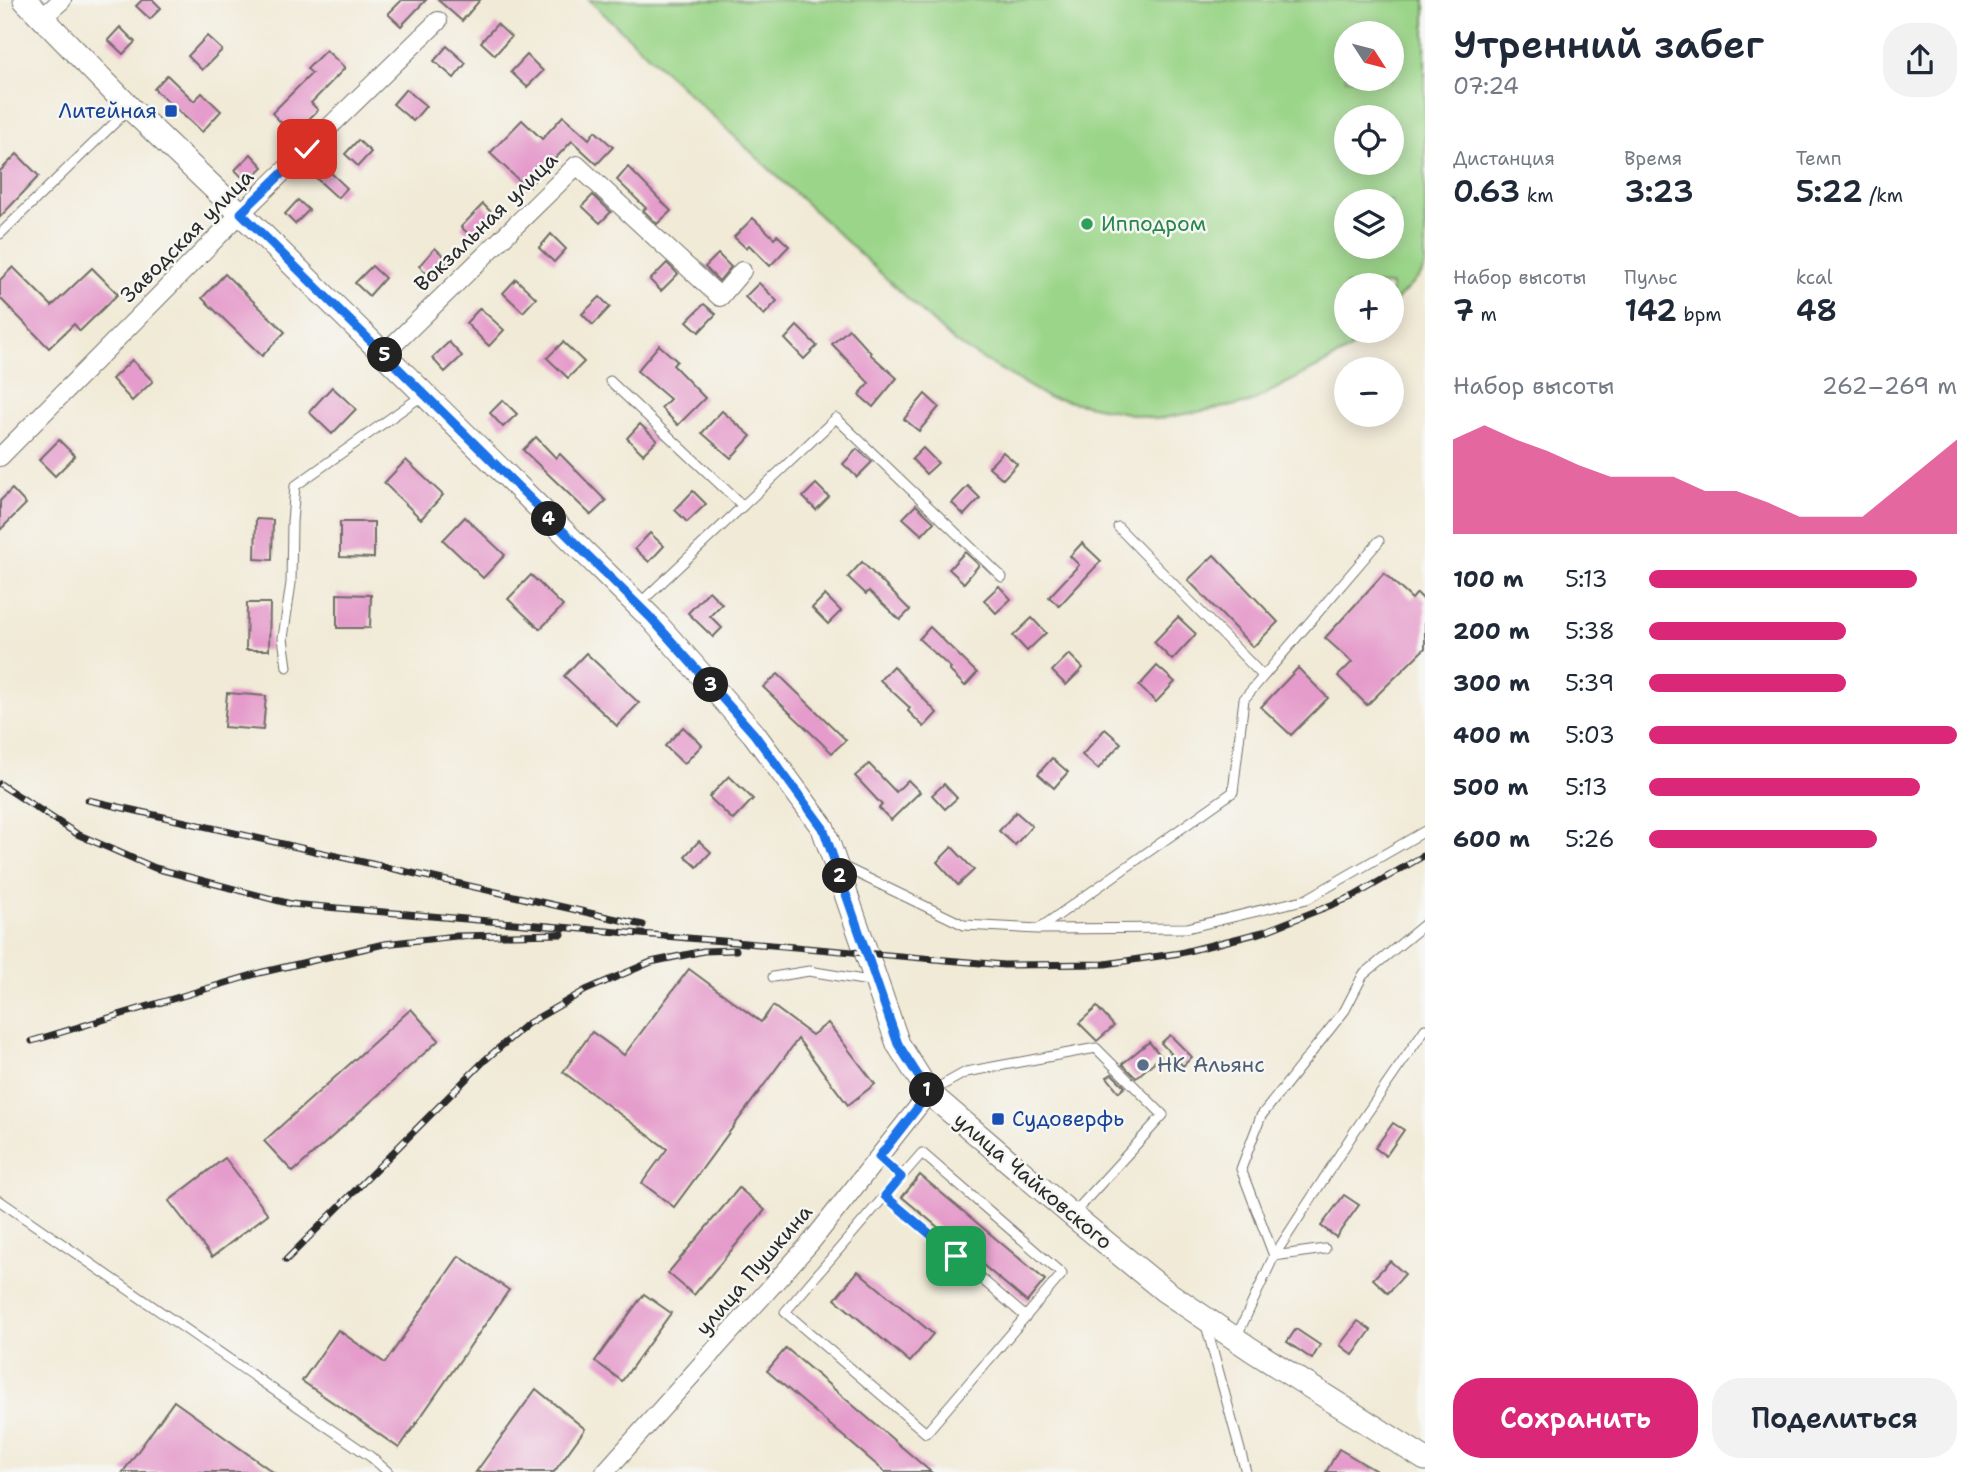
<!DOCTYPE html>
<html lang="ru">
<head>
<meta charset="utf-8">
<style>
  :root { --surface:#fff; --page:#f2f2f3; --text:#1f2937; --muted:#747a83; --accent:#db2777 }
  body { margin:0; font-family:"Shantell Sans",sans-serif; background:var(--page); color:var(--text); height:100vh; display:flex; flex-direction:column; font-size:26px; white-space:nowrap }
  * { box-sizing:border-box; margin:0 }
  p { font-size:23px; color:var(--muted) }
  .icon { flex:none; width:38px; height:38px; fill:none; stroke:currentColor; stroke-width:2; stroke-linecap:round; stroke-linejoin:round }
  .map { position:relative; flex:1; overflow:hidden }
  .sheet { display:flex; flex-direction:column; background:var(--surface); width:560px }
  .sheet>* { flex:none }
  .needle { width:46px; rotate:126deg }
  .controls { position:absolute; left:1334px; top:21px; display:grid; gap:14px }
  .controls a { display:grid; place-items:center; width:70px; height:70px; border-radius:50%; background:var(--surface); box-shadow:0 4px 18px #0003; font-size:35px }
  .pin { position:absolute; display:grid; place-items:center; width:60px; height:60px; color:#fff; margin:-30px; border-radius:14px; box-shadow:0 4px 10px #0006 }
  .km { position:absolute; width:35px; height:35px; margin:-18px; border-radius:50%; background:#222; color:#fff; font-size:19px; line-height:35px; text-align:center }
  .round { display:grid; place-items:center; flex:none; width:74px; height:74px; border-radius:28px; background:var(--page) }
  .overview { display:flex; align-items:center; justify-content:space-between; height:119px; padding:0 28px }
  h1 { font-size:38px; font-weight:600; line-height:52px }
  .figures { display:grid; grid-template-columns:repeat(3,1fr); gap:10px; height:119px; padding:7px 28px }
  .figures div { display:grid; align-content:center }
  .figures b { font-size:30px; font-weight:600 }
  .figures small { font-size:19px; font-weight:400 }
  .figures p { font-size:19px }
  .chart { height:196px; padding:14px 28px }
  .chart p { display:flex; justify-content:space-between }
  .chart svg { width:100%; height:126px; margin-top:7px; fill:var(--accent); opacity:.7 }
  .primary-button { display:flex; gap:14px; margin-top:auto; padding:14px 28px }
  .primary-button a { flex:1; height:80px; border-radius:28px; background:var(--accent); color:#fff; font-size:28px; font-weight:600; line-height:80px; text-align:center }
  .primary-button a+a { background:var(--page); color:var(--text) }
  ul { padding:0 28px; list-style:none; font-size:23px }
  li { display:grid; grid-template-columns:112px 84px 1fr; align-items:center; height:52px }
  li i { height:18px; border-radius:9px; background:var(--accent) }
  main { display:flex; flex:1; min-height:0 }
  .map>svg:first-child { display:block }
  .green { fill:#9bd589; stroke:#63805a; stroke-width:2; fill-rule:evenodd }
  .building { fill:#e59bcb }
  .lines { fill:none; stroke-linecap:round; stroke-linejoin:round }
  .service-casing { stroke:#706e67; stroke-width:11 }
  .minor-casing { stroke:#706e67; stroke-width:20 }
  .tertiary-casing { stroke:#706e67; stroke-width:25 }
  .service { stroke:#fff; stroke-width:9 }
  .minor { stroke:#fff; stroke-width:18 }
  .tertiary { stroke:#fff; stroke-width:23 }
  .rail-casing { stroke:#2b2b2b; stroke-width:7 }
  .rail { stroke:#f6f6f2; stroke-width:4.5; stroke-dasharray:13; stroke-linecap:butt }
  .route-casing { stroke:#fff; stroke-width:14 }
  .route { stroke:#1a73e8; stroke-width:9 }
  .transit-dot { fill:#1a4fb4; stroke:#f6f6f2; stroke-width:2.5 }
  .leisure-dot { fill:#2e9e5b; stroke:#f6f6f2; stroke-width:2.5 }
  .service-dot { fill:#5c6f8a; stroke:#f6f6f2; stroke-width:2.5 }
  .labels { text-anchor:middle; stroke-width:5; stroke-linejoin:round; paint-order:stroke }
  .transit-label { font-size:21px; fill:#164399; stroke:#f6f6f2; text-anchor:end }
  .street-label { font-size:21px; fill:#2b2b2b; stroke:#f6f6f2 }
  .leisure-label { font-size:21px; fill:#27864d; stroke:#f6f6f2; text-anchor:start }
  .service-label { font-size:21px; fill:#4e5e75; stroke:#f6f6f2; text-anchor:start }
</style>
</head>
<body>
<main>
<div class="map">
<svg width="1425" height="1472" viewBox="0 0 1425 1472">
  <rect width="100%" height="100%" fill="#f6f6f2"/>
  <filter id="ink" filterUnits="userSpaceOnUse"><feTurbulence type="fractalNoise" baseFrequency=".0143" numOctaves="2"/><feDisplacementMap in="SourceGraphic" scale="14" xChannelSelector="R" yChannelSelector="G"/><feConvolveMatrix kernelMatrix="1 2 1 2 8 2 1 2 1" color-interpolation-filters="sRGB"/></filter>
  <filter id="wash" filterUnits="userSpaceOnUse"><feTurbulence type="fractalNoise" baseFrequency=".00686" numOctaves="4" result="noise"/><feDisplacementMap in="SourceGraphic" scale="28" xChannelSelector="R" yChannelSelector="G"/><feGaussianBlur stdDeviation="1.57" result="paint"/><feColorMatrix in="noise" values="0 0 0 0 0 0 0 0 0 0 0 0 0 0 0 0 0 1.4 0 .05"/><feComposite in="paint" operator="in"/></filter>
  <g filter="url(#wash)">
    <rect width="100%" height="100%" fill="#f1ead7"/>
    <path class="green" d="M589 0H1425V266L1421 275 1391 306V285H1346V331H1367L1348 351 1249 403 1156 419 1047 397 954 342ZM1346 33H1391V79H1346ZM1346 117H1391V163H1346ZM1346 201H1391V247H1346Z"/>
    <g id="blocks">
      <g class="building">
        <polygon points="142,0 153,0 161,8 150,19 136,6"/>
        <polygon points="402,0 426,0 401,26 388,14"/>
        <polygon points="438,0 480,0 462,21"/>
        <polygon points="497,24 511,37 495,55 481,42"/>
        <polygon points="120,27 135,42 123,54 108,40"/>
        <polygon points="207,36 222,50 202,70 188,56"/>
        <polygon points="447,46 466,63 454,78 434,61"/>
        <polygon points="326,50 345,68 311,103 318,110 293,135 272,113 312,73 307,69"/>
        <polygon points="527,55 543,71 527,87 511,72"/>
        <polygon points="167,75 194,101 202,93 221,111 202,132 154,89"/>
        <polygon points="406,89 426,106 413,121 393,104"/>
        <polygon points="563,116 589,139 595,131 613,147 597,164 572,141 527,188 490,153 522,120 542,139"/>
        <polygon points="358,140 371,152 358,166 345,154"/>
        <polygon points="17,154 39,176 0,217 0,171"/>
        <polygon points="251,154 263,167 247,182 235,170"/>
        <polygon points="628,167 671,211 657,224 643,210 646,208 617,180"/>
        <polygon points="327,169 347,188 338,198 317,179"/>
        <polygon points="593,195 611,212 600,223 582,206"/>
        <polygon points="298,200 309,210 295,224 285,214"/>
        <polygon points="483,204 496,217 474,239 461,227"/>
        <polygon points="753,218 774,238 777,235 789,246 770,266 749,245 746,248 734,237"/>
        <polygon points="551,234 566,249 554,262 539,248"/>
        <polygon points="435,248 449,261 432,278 419,266"/>
        <polygon points="718,254 731,267 719,281 705,267"/>
        <polygon points="667,263 678,274 661,291 650,280"/>
        <polygon points="372,266 385,278 369,296 355,283"/>
        <polygon points="13,267 52,306 92,268 118,294 80,331 74,324 49,348 0,298 0,280"/>
        <polygon points="225,274 285,332 262,356 202,298"/>
        <polygon points="516,279 536,298 523,312 503,293"/>
        <polygon points="759,283 777,301 764,315 745,297"/>
        <polygon points="600,297 610,307 593,325 582,314"/>
        <polygon points="704,304 716,314 699,332 687,321"/>
        <polygon points="480,308 504,330 489,346 466,323"/>
        <polygon points="797,326 817,346 804,359 785,339"/>
        <polygon points="849,329 871,353 870,354 897,378 873,407 859,395 869,383 832,344"/>
        <polygon points="449,342 462,356 445,372 432,358"/>
        <polygon points="563,342 584,362 568,378 547,358"/>
        <polygon points="659,345 677,361 673,365 705,398 678,425 661,408 670,399 637,371"/>
        <polygon points="132,360 153,381 132,401 112,379"/>
        <polygon points="332,387 356,409 332,434 309,412"/>
        <polygon points="925,394 939,407 919,431 904,419"/>
        <polygon points="503,400 517,414 503,427 490,413"/>
        <polygon points="722,411 751,436 731,458 702,433"/>
        <polygon points="640,424 657,440 643,454 627,438"/>
        <polygon points="536,437 556,458 560,454 606,501 591,515 523,450"/>
        <polygon points="59,440 75,456 55,476 39,460"/>
        <polygon points="923,448 938,463 926,474 912,459"/>
        <polygon points="857,449 872,462 857,477 843,464"/>
        <polygon points="1003,452 1017,464 1003,479 989,467"/>
        <polygon points="406,460 443,495 421,519 384,483"/>
        <polygon points="816,484 829,497 816,510 803,497"/>
        <polygon points="968,486 980,498 964,515 952,503"/>
        <polygon points="12,489 26,504 0,530 0,501"/>
        <polygon points="693,491 706,504 687,522 675,510"/>
        <polygon points="916,505 934,522 922,535 903,518"/>
        <polygon points="465,517 505,555 483,578 443,540"/>
        <polygon points="256,519 273,520 272,560 255,559"/>
        <polygon points="340,522 374,522 374,558 340,557"/>
        <polygon points="650,533 664,546 649,562 635,549"/>
        <polygon points="1082,543 1101,561 1059,606 1049,597 1079,565 1070,556"/>
        <polygon points="965,552 979,565 964,583 949,569"/>
        <polygon points="1214,555 1278,622 1253,647 1188,580"/>
        <polygon points="862,562 910,610 900,620 869,591 866,594 848,577"/>
        <polygon points="1384,573 1412,599 1417,593 1425,601 1425,648 1367,705 1338,676 1352,662 1325,638"/>
        <polygon points="531,575 563,606 540,629 508,599"/>
        <polygon points="999,586 1011,599 996,613 984,600"/>
        <polygon points="709,591 722,604 710,616 722,628 713,637 688,613"/>
        <polygon points="337,594 371,595 370,628 337,628"/>
        <polygon points="825,595 841,611 828,624 812,608"/>
        <polygon points="247,603 270,603 269,650 246,650"/>
        <polygon points="1178,617 1196,634 1172,660 1154,642"/>
        <polygon points="1032,618 1046,633 1027,651 1013,636"/>
        <polygon points="930,627 977,673 965,686 949,670 951,668 919,639"/>
        <polygon points="586,653 639,703 617,726 564,676"/>
        <polygon points="1069,654 1083,668 1066,685 1052,671"/>
        <polygon points="893,666 937,713 924,727 908,711 910,708 880,680"/>
        <polygon points="1157,666 1175,682 1156,702 1139,686"/>
        <polygon points="1298,668 1328,698 1291,735 1261,707"/>
        <polygon points="778,674 846,740 832,753 763,687"/>
        <polygon points="227,693 266,696 263,730 224,727"/>
        <polygon points="683,727 702,745 684,764 665,746"/>
        <polygon points="1105,729 1121,743 1098,769 1082,755"/>
        <polygon points="1052,758 1068,772 1054,788 1038,774"/>
        <polygon points="869,764 896,792 908,780 920,792 891,820 879,808 882,805 855,776"/>
        <polygon points="729,776 753,799 733,820 709,797"/>
        <polygon points="944,784 957,798 945,809 932,795"/>
        <polygon points="1016,812 1032,826 1015,845 999,831"/>
        <polygon points="699,841 711,852 697,867 685,856"/>
        <polygon points="952,847 974,870 958,885 937,862"/>
        <polygon points="689,969 761,1022 773,1006 812,1035 828,1023 875,1084 848,1105 798,1039 674,1207 642,1183 667,1149 563,1072 592,1032 624,1055"/>
        <polygon points="1097,1007 1114,1026 1097,1041 1079,1023"/>
        <polygon points="411,1009 439,1040 293,1172 264,1141"/>
        <polygon points="1170,1035 1192,1057 1183,1066 1161,1043"/>
        <polygon points="1149,1042 1161,1056 1136,1078 1122,1064"/>
        <polygon points="1112,1074 1125,1087 1119,1092 1107,1077"/>
        <polygon points="1393,1123 1404,1130 1386,1156 1375,1148"/>
        <polygon points="225,1158 268,1214 212,1257 169,1201"/>
        <polygon points="920,1175 1045,1280 1027,1302 902,1197"/>
        <polygon points="739,1188 765,1210 694,1295 668,1273"/>
        <polygon points="1344,1195 1359,1205 1336,1237 1321,1226"/>
        <polygon points="459,1256 509,1290 399,1448 302,1381 338,1330 385,1363"/>
        <polygon points="1390,1261 1405,1274 1388,1293 1373,1279"/>
        <polygon points="858,1271 933,1334 910,1362 835,1299"/>
        <polygon points="644,1294 671,1313 622,1381 595,1361"/>
        <polygon points="1358,1321 1371,1330 1353,1355 1340,1345"/>
        <polygon points="1296,1329 1320,1345 1312,1359 1287,1342"/>
        <polygon points="786,1348 931,1472 885,1472 767,1371"/>
        <polygon points="536,1389 585,1429 554,1472 476,1472"/>
        <polygon points="174,1401 273,1472 123,1472"/>
        <polygon points="1339,1449 1378,1472 1326,1472"/>
      </g>
    </g>
  </g>
  <g filter="url(#ink)">
    <use href="#blocks" fill-opacity="0" stroke="#706e67" stroke-width="2"/>
    <g class="lines">
      <defs>
        <g id="service">
          <polyline points="0,234 129,109"/>
          <polyline points="610,381 743,506"/>
          <polyline points="1118,527 1263,676"/>
          <polyline points="638,605 836,418 1002,577"/>
          <polyline points="287,667 283,638 291,583 292,522 295,486 423,395"/>
          <polyline points="840,865 964,925 1038,929 1187,928 1307,899 1425,831"/>
          <polyline points="1040,928 1233,792 1244,699 1379,541"/>
          <polyline points="773,977 809,971 875,982"/>
          <polyline points="930,1092 966,1072 1096,1048 1163,1115 1073,1214"/>
          <polyline points="879,1157 901,1177 785,1312 926,1433 1062,1274 922,1153 901,1177"/>
          <polyline points="885,1196 1026,1317"/>
          <polyline points="0,1201 371,1457 388,1472"/>
          <polyline points="1325,1249 1274,1256 1241,1169 1261,1116 1345,1010 1363,975 1425,924"/>
          <polyline points="1206,1325 1246,1472"/>
          <polyline points="1236,1338 1274,1256 1354,1132 1425,1029"/>
        </g>
        <g id="minor">
          <polyline points="43,17 62,0"/>
          <polyline points="384,354 577,165 720,297 742,271"/>
          <polyline points="0,457 241,213 438,21"/>
          <polyline points="605,1472 812,1241 929,1093"/>
        </g>
        <polyline id="tertiary" points="25,0 130,108 259,231 651,618 754,734 823,828 898,1044 929,1093 1072,1215 1165,1291 1252,1350 1425,1459"/>
      </defs>
      <use href="#service" class="service-casing"/>
      <use href="#minor" class="minor-casing"/>
      <use href="#tertiary" class="tertiary-casing"/>
      <use href="#service" class="service"/>
      <use href="#minor" class="minor"/>
      <use href="#tertiary" class="tertiary"/>
      <defs>
        <g id="rail">
          <polyline points="0,784 77,834 155,868 291,904 1004,965 1105,964 1180,953 1263,932 1354,896 1425,855"/>
          <polyline points="88,800 643,925"/>
          <polyline points="32,1041 259,973 384,944 456,936 562,934"/>
          <polyline points="286,1260 485,1060 527,1024 586,990 651,962 704,951 736,950"/>
        </g>
      </defs>
      <use href="#rail" class="rail-casing"/>
      <use href="#rail" class="rail"/>
    </g>
  </g>
  <g class="lines" filter="url(#ink)">
    <defs>
      <polyline id="route" points="307,149 241,213 651,618 754,734 823,828 898,1044 929,1093 879,1157 901,1177 885,1196 956,1256"/>
    </defs>
    <use href="#route" class="route-casing"/>
    <use href="#route" class="route"/>
  </g>
  <g class="transit-dot">
    <rect x="164" y="104" width="14" height="14" rx="3.5"/>
    <rect x="991" y="1112" width="14" height="14" rx="3.5"/>
  </g>
  <circle class="leisure-dot" cx="1087" cy="224" r="7"/>
  <circle class="service-dot" cx="1143" cy="1065" r="7"/>
  <g class="labels">
    <g class="transit-label">
      <text x="157" y="118">Литейная</text>
      <text x="1012" y="1126" text-anchor="start">Судоверфь</text>
    </g>
    <g class="street-label">
      <text transform="translate(486 222) rotate(-44)" y="7">Вокзальная улица</text>
      <text transform="translate(187 236) rotate(-45)" y="7">Заводская улица</text>
      <text transform="translate(1033 1181) rotate(40)" y="7">улица Чайковского</text>
      <text transform="translate(754 1270) rotate(-49)" y="7">улица Пушкина</text>
    </g>
    <g class="leisure-label">
      <text x="1101" y="231">Ипподром</text>
    </g>
    <g class="service-label">
      <text x="1157" y="1072">НК Альянс</text>
    </g>
  </g>
</svg>
<div class="controls">
<a><svg class="needle" viewBox="-14 -14 28 28"><path d="M0-13l5 13h-10z" fill="#e53935"/><path d="M0 13l5-13h-10z" fill="#747a83"/></svg></a>
<a><svg class="icon" aria-label="locate" viewBox="0 0 24 24"><circle cx="12" cy="12" r="6"/><path d="M12 2v4M12 18v4M2 12h4M18 12h4"/></svg></a>
<a><svg class="icon" aria-label="layers" viewBox="0 0 24 24"><path d="M12 4l9 5-9 5-9-5zM3 14l9 5 9-5"/></svg></a>
<a>+</a>
<a>−</a>
</div>
<div class="pin" style="left:956px;top:1256px;background:#1e9e55"><svg class="icon" aria-label="arrive" viewBox="0 0 24 24"><path d="M6 21V4h12l-3 4 3 4H6"/></svg></div>
<div class="pin" style="left:307px;top:149px;background:#d93025"><svg class="icon" aria-label="check" viewBox="0 0 24 24"><path d="M5 12l5 5 9-10"/></svg></div>
<b class="km" style="left:927px;top:1090px">1</b>
<b class="km" style="left:840px;top:876px">2</b>
<b class="km" style="left:711px;top:685px">3</b>
<b class="km" style="left:549px;top:519px">4</b>
<b class="km" style="left:385px;top:355px">5</b>
</div>
<section class="sheet">
<div class="overview"><div><h1>Утренний забег</h1><p>07:24</p></div><a class="round"><svg class="icon" aria-label="share" viewBox="0 0 24 24"><path d="M12 15V3M7 8l5-5 5 5M5 13v7h14v-7"/></svg></a></div>
<div class="figures">
<div><p>Дистанция</p><b>0.63<small> km</small></b></div>
<div><p>Время</p><b>3:23</b></div>
<div><p>Темп</p><b>5:22<small> /km</small></b></div>
</div>
<div class="figures">
<div><p>Набор высоты</p><b>7<small> m</small></b></div>
<div><p>Пульс</p><b>142<small> bpm</small></b></div>
<div><p>kcal</p><b>48</b></div>
</div>
<div class="chart"><p><span>Набор высоты</span>262–269 m</p>
<svg viewBox="0 0 160 44" preserveAspectRatio="none"><path d="M0 44V11L10 6L20 11L30 15L40 20L50 24L60 24L70 24L80 29L90 29L100 33L110 38L120 38L130 38L140 29L150 20L160 11V44z"/></svg>
</div>
<ul>
<li><b>100 m</b>5:13<i style="width:87%"></i></li>
<li><b>200 m</b>5:38<i style="width:64%"></i></li>
<li><b>300 m</b>5:39<i style="width:64%"></i></li>
<li><b>400 m</b>5:03<i style="width:100%"></i></li>
<li><b>500 m</b>5:13<i style="width:88%"></i></li>
<li><b>600 m</b>5:26<i style="width:74%"></i></li>
</ul>
<div class="primary-button"><a>Сохранить</a><a>Поделиться</a></div>
</section>
</main>
</body>
</html>
